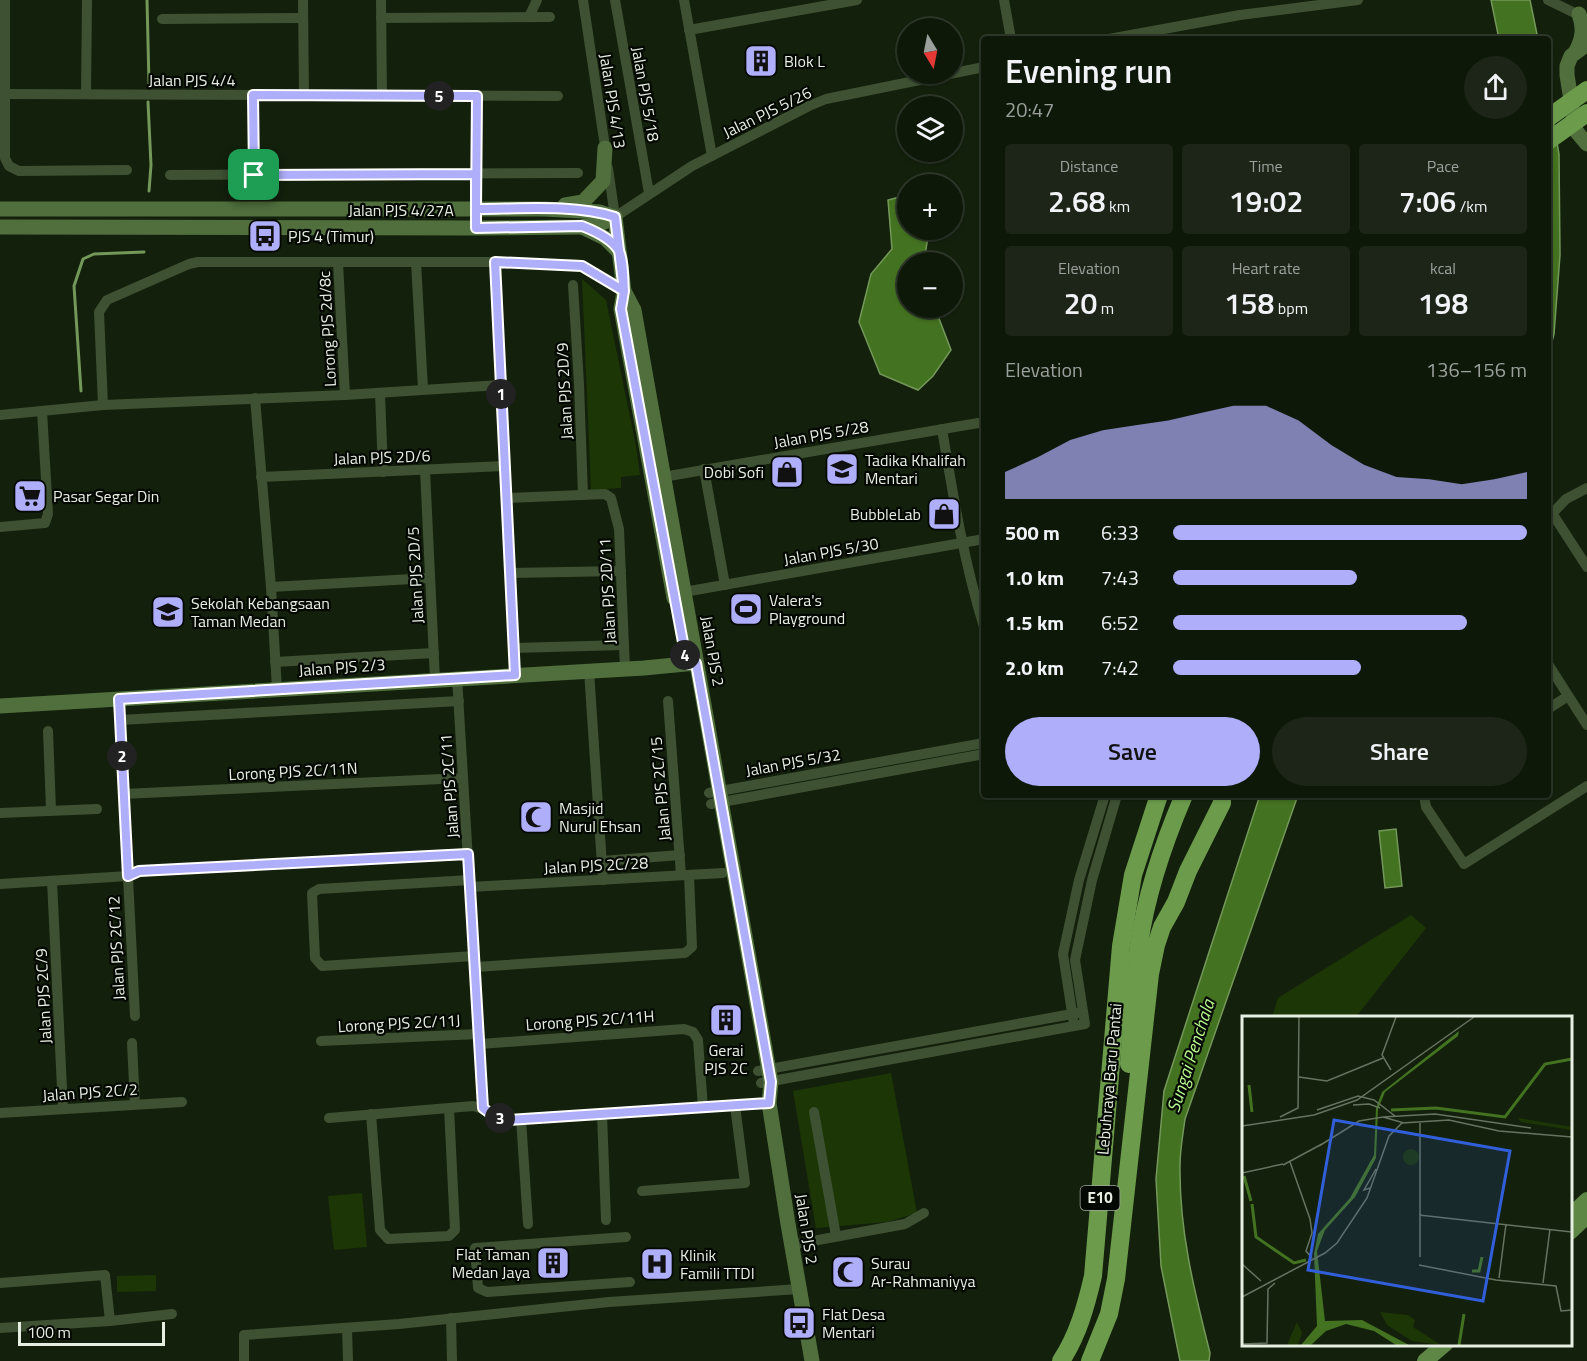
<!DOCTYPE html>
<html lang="en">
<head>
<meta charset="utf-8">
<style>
  :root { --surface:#0e1809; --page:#1c2517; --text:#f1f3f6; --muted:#9ba09c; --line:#2e372a; --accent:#afaefa }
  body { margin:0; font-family:"Titillium Web",sans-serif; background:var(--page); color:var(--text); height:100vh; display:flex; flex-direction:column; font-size:22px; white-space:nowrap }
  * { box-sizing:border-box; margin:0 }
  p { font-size:20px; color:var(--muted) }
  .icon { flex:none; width:33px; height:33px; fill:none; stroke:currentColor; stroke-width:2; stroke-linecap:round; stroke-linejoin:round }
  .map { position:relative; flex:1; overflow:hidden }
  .details { position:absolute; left:981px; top:36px; width:570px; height:762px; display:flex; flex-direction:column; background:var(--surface); border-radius:6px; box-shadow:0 2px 4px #0004,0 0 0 2px var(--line) }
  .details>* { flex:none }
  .needle { width:39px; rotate:170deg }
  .fabs { position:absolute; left:897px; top:18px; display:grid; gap:12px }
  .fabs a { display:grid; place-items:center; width:66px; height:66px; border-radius:50%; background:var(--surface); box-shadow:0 2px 4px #0004,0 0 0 2px var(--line); font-size:30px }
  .scale { position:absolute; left:18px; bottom:15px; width:147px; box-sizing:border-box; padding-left:6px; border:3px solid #e6efe1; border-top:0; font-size:16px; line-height:21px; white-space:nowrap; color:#e6efe1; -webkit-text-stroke:4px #040802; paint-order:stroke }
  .pin { position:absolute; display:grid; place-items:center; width:51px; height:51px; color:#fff; margin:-26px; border-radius:12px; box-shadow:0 3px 9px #0006 }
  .km { position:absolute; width:30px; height:30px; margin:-15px; border-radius:50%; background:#222; color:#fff; font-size:16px; line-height:30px; text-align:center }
  .round { display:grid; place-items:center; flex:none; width:63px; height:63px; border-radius:32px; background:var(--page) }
  .head { display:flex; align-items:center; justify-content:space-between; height:102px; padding:0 24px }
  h1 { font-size:33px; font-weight:600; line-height:45px }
  .stats { display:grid; grid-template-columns:repeat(3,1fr); gap:9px; height:102px; padding:6px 24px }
  .stats div { display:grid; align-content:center; border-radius:6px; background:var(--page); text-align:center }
  .stats b { font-size:30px; font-weight:600 }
  .stats small { font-size:16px; font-weight:400 }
  .stats p { font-size:16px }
  .chart { height:168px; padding:12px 24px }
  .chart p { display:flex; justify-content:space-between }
  .chart svg { width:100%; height:108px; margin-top:6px; fill:var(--accent); opacity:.7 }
  .primary-button { display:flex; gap:12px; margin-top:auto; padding:12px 24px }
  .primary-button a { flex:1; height:69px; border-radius:36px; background:var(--accent); color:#111; font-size:24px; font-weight:600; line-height:69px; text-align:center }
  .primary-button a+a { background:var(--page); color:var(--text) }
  ul { padding:0 24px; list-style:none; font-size:20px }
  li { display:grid; grid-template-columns:96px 72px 1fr; align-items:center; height:45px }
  li i { height:15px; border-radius:8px; background:var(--accent) }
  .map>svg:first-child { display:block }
  .green { fill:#1c3606 }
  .water { fill:#437220; stroke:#74985a; stroke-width:1.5 }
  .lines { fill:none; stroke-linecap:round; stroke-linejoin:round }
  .stream { stroke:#74985a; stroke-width:3 }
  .street { stroke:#3e5132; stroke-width:10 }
  .secondary { stroke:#506f3d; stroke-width:15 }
  .primary { stroke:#5e8645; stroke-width:16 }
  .highway { stroke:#6b9b4b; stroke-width:18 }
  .route-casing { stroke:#fff; stroke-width:12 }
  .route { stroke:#afaefa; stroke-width:8 }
  .labels { text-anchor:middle; stroke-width:4.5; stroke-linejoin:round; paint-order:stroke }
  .shield { fill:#040802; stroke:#a2aa9e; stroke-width:1.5 }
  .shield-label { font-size:15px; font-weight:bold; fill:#e6efe1 }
  .poi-label { font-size:16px; fill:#e6efe1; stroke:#040802; text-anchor:start }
  .street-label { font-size:16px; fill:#e6efe1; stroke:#040802 }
  .water-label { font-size:18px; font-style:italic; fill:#b7f98e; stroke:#040802 }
  .inset-river { fill:none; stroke:#437220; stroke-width:3 }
  .inset-road { fill:none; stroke:#677361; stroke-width:1.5 }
  .view { fill:#315ed9; fill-opacity:0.15; stroke:#315ed9; stroke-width:3 }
  .inset-edge { fill:none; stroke:#e6efe1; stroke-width:3 }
</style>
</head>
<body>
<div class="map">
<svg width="1587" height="1361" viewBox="0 0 1587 1361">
  <rect width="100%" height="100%" fill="#13200c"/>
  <g class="green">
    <polygon points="582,279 606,300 636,446 640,475 621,477 621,488 591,490"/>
    <polygon points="1411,915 1426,928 1356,1017 1272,1017 1278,998"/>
    <polygon points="891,1073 917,1213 887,1222 816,1228 793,1091"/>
    <polygon points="362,1193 367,1247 334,1250 328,1196"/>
    <polygon points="156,1275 156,1291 117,1292 117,1276"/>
  </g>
  <g class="water">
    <polygon points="1491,0 1530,0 1538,39 1499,39"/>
    <polygon points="1548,92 1559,154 1560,255 1554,334 1548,356"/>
    <polygon points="907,195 908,230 929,230 924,262 908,262 908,308 935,308 951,350 933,376 918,390 880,374 859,322 871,274 892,249 888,200"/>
    <path d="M1260 795H1298L1185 1119C1183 1134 1180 1150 1180 1165 1179 1230 1194 1290 1210 1353L1209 1361H1180L1161 1266 1156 1179 1164 1091Z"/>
    <polygon points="1396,829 1402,886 1385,888 1379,831"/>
  </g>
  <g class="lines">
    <g class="stream">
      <polyline points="147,0 149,84"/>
      <polyline points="148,102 151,165 149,191"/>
      <polyline points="81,391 74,286 83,259 94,254 144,252"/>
    </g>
    <g class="street">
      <polyline points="5,0 5,158 9,166 19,171 127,170"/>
      <polyline points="303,0 304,95"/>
      <polyline points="381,0 382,96"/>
      <polyline points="583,0 606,153"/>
      <polyline points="615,0 649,193"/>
      <polyline points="684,0 712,156"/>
      <polyline points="1004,0 1011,39"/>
      <polyline points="1548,0 1583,17"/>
      <polyline points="529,17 537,0"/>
      <polyline points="381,18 550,17"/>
      <polyline points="162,19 303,18"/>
      <polyline points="689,30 857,0"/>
      <polyline points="1109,39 1240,15 1358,0"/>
      <polyline points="5,94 558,96"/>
      <polyline points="86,94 87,0"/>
      <polyline points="253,95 254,175"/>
      <polyline points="608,168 615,217 692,166 809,106 826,99 984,67"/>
      <polyline points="170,175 578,173"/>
      <polyline points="476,228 477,96"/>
      <polyline points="338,262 345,395"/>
      <polyline points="416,262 423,389"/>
      <polyline points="495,262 515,675"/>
      <polyline points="573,285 579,384 583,495"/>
      <polyline points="380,393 383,472"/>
      <polyline points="255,398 271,587 277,689"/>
      <polyline points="103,405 99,312 107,300 189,264 198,262 495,262 582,265 624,291"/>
      <polyline points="0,415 103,405 345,395 500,385"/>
      <path d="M942 429C953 495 964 563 984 627"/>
      <polyline points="704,469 725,585"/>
      <polyline points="425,470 435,680"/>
      <polyline points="261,477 504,466"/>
      <polyline points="663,477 984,422"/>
      <polyline points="506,498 605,494 611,498 619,529 625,669"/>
      <polyline points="1552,513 1587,567"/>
      <polyline points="1548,518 1566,499 1587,488"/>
      <polyline points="0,527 45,523 48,514 42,411"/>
      <polyline points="510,573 621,571"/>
      <polyline points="271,587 430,578"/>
      <polyline points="684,592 984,539"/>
      <polyline points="513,648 624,645"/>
      <polyline points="275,662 434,653"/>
      <polyline points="1548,664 1587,725"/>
      <polyline points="589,671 603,880"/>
      <polyline points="457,678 483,1108"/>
      <polyline points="119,699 135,1016"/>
      <polyline points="668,701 681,875"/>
      <polyline points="1548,709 1568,696"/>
      <polyline points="120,720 459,701"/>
      <polyline points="48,731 51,810"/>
      <polyline points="709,793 984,743"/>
      <polyline points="123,794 463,778"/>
      <polyline points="1424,795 1426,807 1464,864 1587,786"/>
      <polyline points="711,804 984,754"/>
      <polyline points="0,813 97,809"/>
      <polyline points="602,861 680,855"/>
      <polyline points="470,880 319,889 312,893 315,958 322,966 474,956"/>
      <polyline points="52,881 63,1109"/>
      <polyline points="0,884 128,876 139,871 468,854"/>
      <polyline points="470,887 723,873"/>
      <polyline points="475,967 685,953 692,947 689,875"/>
      <polyline points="1073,1019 1063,954 1079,880 1105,795"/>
      <polyline points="321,1041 479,1034"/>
      <polyline points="132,1043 135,1104"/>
      <polyline points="480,1044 684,1029 693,1032 698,1040 703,1108"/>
      <polyline points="758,1071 1083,1012"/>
      <polyline points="761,1083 1085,1024 1075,960 1092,880 1117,795"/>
      <polyline points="814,1112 836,1236"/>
      <polyline points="0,1113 182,1102"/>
      <polyline points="371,1114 380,1230 388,1239 449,1236 455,1230 449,1108"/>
      <polyline points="602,1114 606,1220"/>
      <path d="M329 1118 473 1106C486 1109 495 1117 508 1120L769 1103"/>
      <polyline points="521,1119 528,1224"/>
      <polyline points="642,1191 745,1183 735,1106"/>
      <polyline points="626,1237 475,1248 478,1288 487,1292 630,1282"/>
      <polyline points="791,1245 905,1224 924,1213"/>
      <polyline points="0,1283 105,1275 110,1321"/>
      <polyline points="451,1318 452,1361"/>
      <polyline points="0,1328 110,1321 172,1314"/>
      <polyline points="347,1328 348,1361"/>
      <polyline points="244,1361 244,1335 399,1324 609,1302 799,1289"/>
    </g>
    <g class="secondary">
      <polyline points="1587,44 1571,56 1567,66 1567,75 1576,131 1587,144"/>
      <path d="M1576 51C1583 38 1584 27 1579 14"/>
      <polyline points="565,205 583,202 603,181 605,148"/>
      <polyline points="0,209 544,209 600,212 615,217"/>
      <polyline points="615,217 624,291 634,310 771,1082 769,1103 788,1224 812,1361"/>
      <polyline points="0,227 476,228 582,227 600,224 615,217"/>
      <polyline points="582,227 605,238 619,252"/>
      <polyline points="624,291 621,309 674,598"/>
      <polyline points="0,706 644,668 696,663"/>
    </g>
    <g class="primary">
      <polyline points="1570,1216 1587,1200"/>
      <polyline points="1570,1232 1587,1216"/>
      <polyline points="1425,1361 1445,1344"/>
    </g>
    <g class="highway">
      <polyline points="1548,118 1587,90"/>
      <polyline points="1548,141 1587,113"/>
      <path d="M1129 1064C1132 1025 1134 984 1139 945 1146 894 1164 842 1184 795"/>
      <path d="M1061 1361C1078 1335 1086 1306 1093 1276L1121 946 1133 875 1159 795"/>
      <polyline points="1090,1361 1109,1314 1116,1279 1150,974 1156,945 1162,927 1176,902 1188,871 1222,803 1222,795"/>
    </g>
  </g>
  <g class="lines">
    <defs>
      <path id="route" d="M254 175 476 174V228L582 226C595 231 612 239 619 251 624 261 623 280 624 291L582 266 495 262 515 675 119 699 128 876 139 871 468 854 483 1108 495 1117 508 1120 769 1103 771 1082 696 663 687 664 621 309 624 291 615 217C574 204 520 209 476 209L477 96 253 95 254 175"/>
    </defs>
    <use href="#route" class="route-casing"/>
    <use href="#route" class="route"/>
  </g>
  <defs>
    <symbol id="building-square" viewBox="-11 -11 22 22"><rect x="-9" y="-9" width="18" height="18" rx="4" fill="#afaefa" stroke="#040802"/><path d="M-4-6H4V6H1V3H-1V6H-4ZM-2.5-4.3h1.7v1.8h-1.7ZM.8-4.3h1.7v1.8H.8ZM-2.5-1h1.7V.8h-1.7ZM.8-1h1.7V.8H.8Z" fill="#111"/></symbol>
    <symbol id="bus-square" viewBox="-11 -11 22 22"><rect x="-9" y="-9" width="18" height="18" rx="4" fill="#afaefa" stroke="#040802"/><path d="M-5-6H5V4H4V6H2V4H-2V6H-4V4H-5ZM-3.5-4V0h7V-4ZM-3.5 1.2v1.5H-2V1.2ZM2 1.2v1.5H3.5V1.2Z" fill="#111"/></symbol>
    <symbol id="school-square" viewBox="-11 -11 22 22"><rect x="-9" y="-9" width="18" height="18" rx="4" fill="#afaefa" stroke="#040802"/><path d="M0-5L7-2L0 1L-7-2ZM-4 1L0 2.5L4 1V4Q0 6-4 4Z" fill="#111"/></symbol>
    <symbol id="shop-square" viewBox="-11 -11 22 22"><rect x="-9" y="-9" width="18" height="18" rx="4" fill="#afaefa" stroke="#040802"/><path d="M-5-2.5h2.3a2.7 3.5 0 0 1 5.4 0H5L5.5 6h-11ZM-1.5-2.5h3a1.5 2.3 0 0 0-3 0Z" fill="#111"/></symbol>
    <symbol id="supermarket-square" viewBox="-11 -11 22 22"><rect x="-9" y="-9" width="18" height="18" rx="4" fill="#afaefa" stroke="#040802"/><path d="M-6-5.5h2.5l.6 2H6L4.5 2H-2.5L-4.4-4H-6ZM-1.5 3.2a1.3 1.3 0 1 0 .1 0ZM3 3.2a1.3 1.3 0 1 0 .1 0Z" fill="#111"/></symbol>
    <symbol id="stadium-square" viewBox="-11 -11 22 22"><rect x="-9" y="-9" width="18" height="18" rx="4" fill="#afaefa" stroke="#040802"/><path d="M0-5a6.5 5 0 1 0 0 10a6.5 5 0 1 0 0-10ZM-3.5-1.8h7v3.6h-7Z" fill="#111"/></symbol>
    <symbol id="mosque-square" viewBox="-11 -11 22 22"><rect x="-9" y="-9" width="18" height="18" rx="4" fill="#afaefa" stroke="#040802"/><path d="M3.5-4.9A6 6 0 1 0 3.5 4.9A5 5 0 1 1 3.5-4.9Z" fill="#111"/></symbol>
    <symbol id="hospital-square" viewBox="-11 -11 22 22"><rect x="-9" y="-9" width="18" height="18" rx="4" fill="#afaefa" stroke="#040802"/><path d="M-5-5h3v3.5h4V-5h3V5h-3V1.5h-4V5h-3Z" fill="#111"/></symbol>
  </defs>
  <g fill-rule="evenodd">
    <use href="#building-square" x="742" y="42" width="38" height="38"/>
    <use href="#bus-square" x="246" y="217" width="38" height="38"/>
    <use href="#school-square" x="823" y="450" width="38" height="38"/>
    <use href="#shop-square" x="768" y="453" width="38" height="38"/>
    <use href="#supermarket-square" x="11" y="477" width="38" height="38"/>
    <use href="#shop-square" x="925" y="495" width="38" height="38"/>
    <use href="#stadium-square" x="727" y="590" width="38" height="38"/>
    <use href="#school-square" x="149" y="593" width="38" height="38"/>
    <use href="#mosque-square" x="517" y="798" width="38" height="38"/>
    <use href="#building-square" x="707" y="1001" width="38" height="38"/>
    <use href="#building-square" x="534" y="1244" width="38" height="38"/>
    <use href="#hospital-square" x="638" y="1245" width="38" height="38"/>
    <use href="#mosque-square" x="829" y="1253" width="38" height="38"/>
    <use href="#bus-square" x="780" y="1304" width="38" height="38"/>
  </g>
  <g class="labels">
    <rect class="shield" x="1080.5" y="1186" width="39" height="24" rx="4.5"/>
    <g class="shield-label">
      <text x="1100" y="1203">E10</text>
    </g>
    <g class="poi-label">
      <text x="784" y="67">Blok L</text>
      <text x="288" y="242">PJS 4 (Timur)</text>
      <text x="865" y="466">Tadika Khalifah<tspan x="865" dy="18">Mentari</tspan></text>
      <text x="764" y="478" text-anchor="end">Dobi Sofi</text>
      <text x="53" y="502">Pasar Segar Din</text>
      <text x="921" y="520" text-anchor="end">BubbleLab</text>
      <text x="769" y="606">Valera's<tspan x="769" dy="18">Playground</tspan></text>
      <text x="191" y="609">Sekolah Kebangsaan<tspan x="191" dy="18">Taman Medan</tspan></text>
      <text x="559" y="814">Masjid<tspan x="559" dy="18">Nurul Ehsan</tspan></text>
      <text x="726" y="1056" text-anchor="middle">Gerai<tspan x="726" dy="18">PJS 2C</tspan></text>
      <text x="530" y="1260" text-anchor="end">Flat Taman<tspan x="530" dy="18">Medan Jaya</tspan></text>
      <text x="680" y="1261">Klinik<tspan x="680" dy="18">Famili TTDI</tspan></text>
      <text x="871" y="1269">Surau<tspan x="871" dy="18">Ar-Rahmaniyya</tspan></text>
      <text x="822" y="1320">Flat Desa<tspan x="822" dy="18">Mentari</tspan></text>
    </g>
    <g class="street-label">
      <text x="192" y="86">Jalan PJS 4/4</text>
      <text transform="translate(646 94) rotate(80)" y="6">Jalan PJS 5/18</text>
      <text transform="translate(613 101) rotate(81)" y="6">Jalan PJS 4/13</text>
      <text transform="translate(767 112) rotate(-26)" y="6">Jalan PJS 5/26</text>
      <text x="401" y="216">Jalan PJS 4/27A</text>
      <text transform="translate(327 329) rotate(-93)" y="6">Lorong PJS 2d/8c</text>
      <text transform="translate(564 391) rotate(-93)" y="6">Jalan PJS 2D/9</text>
      <text transform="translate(821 434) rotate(-10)" y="6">Jalan PJS 5/28</text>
      <text transform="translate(382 457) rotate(-2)" y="6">Jalan PJS 2D/6</text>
      <text transform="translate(831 551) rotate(-10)" y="6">Jalan PJS 5/30</text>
      <text transform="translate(415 575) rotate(-93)" y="6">Jalan PJS 2D/5</text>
      <text transform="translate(607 591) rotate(-93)" y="6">Jalan PJS 2D/11</text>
      <text transform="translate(713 651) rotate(80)" y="6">Jalan PJS 2</text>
      <text transform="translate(342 667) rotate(-4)" y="6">Jalan PJS 2/3</text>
      <text transform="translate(793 762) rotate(-10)" y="6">Jalan PJS 5/32</text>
      <text transform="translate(293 771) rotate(-3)" y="6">Lorong PJS 2C/11N</text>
      <text transform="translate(449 786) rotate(-94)" y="6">Jalan PJS 2C/11</text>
      <text transform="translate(660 789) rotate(-95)" y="6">Jalan PJS 2C/15</text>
      <text transform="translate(596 865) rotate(-3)" y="6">Jalan PJS 2C/28</text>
      <text transform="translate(116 948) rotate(-93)" y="6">Jalan PJS 2C/12</text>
      <text transform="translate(43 996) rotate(-93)" y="6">Jalan PJS 2C/9</text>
      <text transform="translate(590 1020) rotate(-4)" y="6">Lorong PJS 2C/11H</text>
      <text transform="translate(399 1023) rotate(-3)" y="6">Lorong PJS 2C/11J</text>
      <text transform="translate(1109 1079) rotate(-85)" y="6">Lebuhraya Baru Pantai</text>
      <text transform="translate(90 1092) rotate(-4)" y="6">Jalan PJS 2C/2</text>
      <text transform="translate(807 1229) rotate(81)" y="6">Jalan PJS 2</text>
    </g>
    <g class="water-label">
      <text transform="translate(1191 1056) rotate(-72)" y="6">Sungai Penchala</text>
    </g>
  </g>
  <g transform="translate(1242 1016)">
    <rect width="330" height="330" fill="#13200c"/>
    <path d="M276 102 330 111V114L279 106ZM161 141a8 8 0 1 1 16 0a8 8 0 1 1-16 0ZM138 296 166 299 173 304 171 311 199 329 170 325 145 309ZM55 306 60 317 56 329H45Z" fill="#1c3606"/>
    <path d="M217 15 216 20 143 76 136 93 134 142 113 181 83 214 75 235 83 305 120 304 167 329H154L132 315 104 308 84 315 69 329H59L75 310 72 238 76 218 108 182 132 139 134 92 140 76Z" fill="#437220"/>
    <path class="inset-river" d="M7 69 10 96M149 94 194 92 263 101 303 48 330 43M2 160 9 185M10 188 14 221 52 247 64 244M230 255H237L240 241M217 329 222 298"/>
    <path class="inset-road" d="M149 54 140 39 154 1M57 61 85 65 141 42M111 89 127 88 138 92M75 94 116 80 132 84 153 100M38 101 56 92 57 1M141 101 193 98 289 112M0 110 72 99 115 84 232 1M77 130 117 105 141 101 162 107M48 146 68 203 70 217 64 235 70 242M41 149 80 128M0 157 41 148M128 172 122 174 134 153M177 199 330 216M178 241V107M0 248 19 265M177 249 254 264 314 270 319 295 330 294M257 262 264 208M301 267 308 213M0 281 83 237 95 227 125 182 147 120 160 107 207 104 257 115 330 121M0 328 25 327 26 273 33 267"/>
    <path class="view" d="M92 104 268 135 241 285 66 254Z"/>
    <rect width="330" height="330" class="inset-edge"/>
  </g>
</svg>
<div class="fabs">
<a><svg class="needle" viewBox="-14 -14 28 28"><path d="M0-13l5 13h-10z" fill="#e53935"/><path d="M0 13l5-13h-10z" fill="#9ba09c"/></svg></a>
<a><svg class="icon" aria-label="layers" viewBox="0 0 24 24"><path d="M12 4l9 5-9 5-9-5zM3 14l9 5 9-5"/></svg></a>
<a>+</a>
<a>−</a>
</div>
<div class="scale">100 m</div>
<div class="pin" style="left:254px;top:175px;background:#1e9e55"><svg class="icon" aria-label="arrive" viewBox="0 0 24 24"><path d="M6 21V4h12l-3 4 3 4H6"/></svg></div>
<b class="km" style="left:501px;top:394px">1</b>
<b class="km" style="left:122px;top:756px">2</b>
<b class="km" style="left:500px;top:1118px">3</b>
<b class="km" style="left:685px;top:655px">4</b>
<b class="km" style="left:439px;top:96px">5</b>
<section class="details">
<div class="head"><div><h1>Evening run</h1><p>20:47</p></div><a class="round"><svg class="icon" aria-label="share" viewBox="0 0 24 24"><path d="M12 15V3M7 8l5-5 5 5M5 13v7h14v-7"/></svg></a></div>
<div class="stats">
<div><p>Distance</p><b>2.68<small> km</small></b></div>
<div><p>Time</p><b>19:02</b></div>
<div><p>Pace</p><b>7:06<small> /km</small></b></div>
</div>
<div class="stats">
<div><p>Elevation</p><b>20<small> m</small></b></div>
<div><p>Heart rate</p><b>158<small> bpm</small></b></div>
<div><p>kcal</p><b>198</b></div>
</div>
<div class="chart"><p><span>Elevation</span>136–156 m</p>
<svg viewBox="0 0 160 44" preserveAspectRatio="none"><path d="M0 44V33L10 27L20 20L30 16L40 14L50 12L60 9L70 6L80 6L90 12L100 22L110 30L120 35L130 36L140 38L150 36L160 33V44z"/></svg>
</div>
<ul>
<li><b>500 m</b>6:33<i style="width:100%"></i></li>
<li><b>1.0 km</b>7:43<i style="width:52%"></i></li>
<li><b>1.5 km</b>6:52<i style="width:83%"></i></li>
<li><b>2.0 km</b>7:42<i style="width:53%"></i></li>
</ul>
<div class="primary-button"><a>Save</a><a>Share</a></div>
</section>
</div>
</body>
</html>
